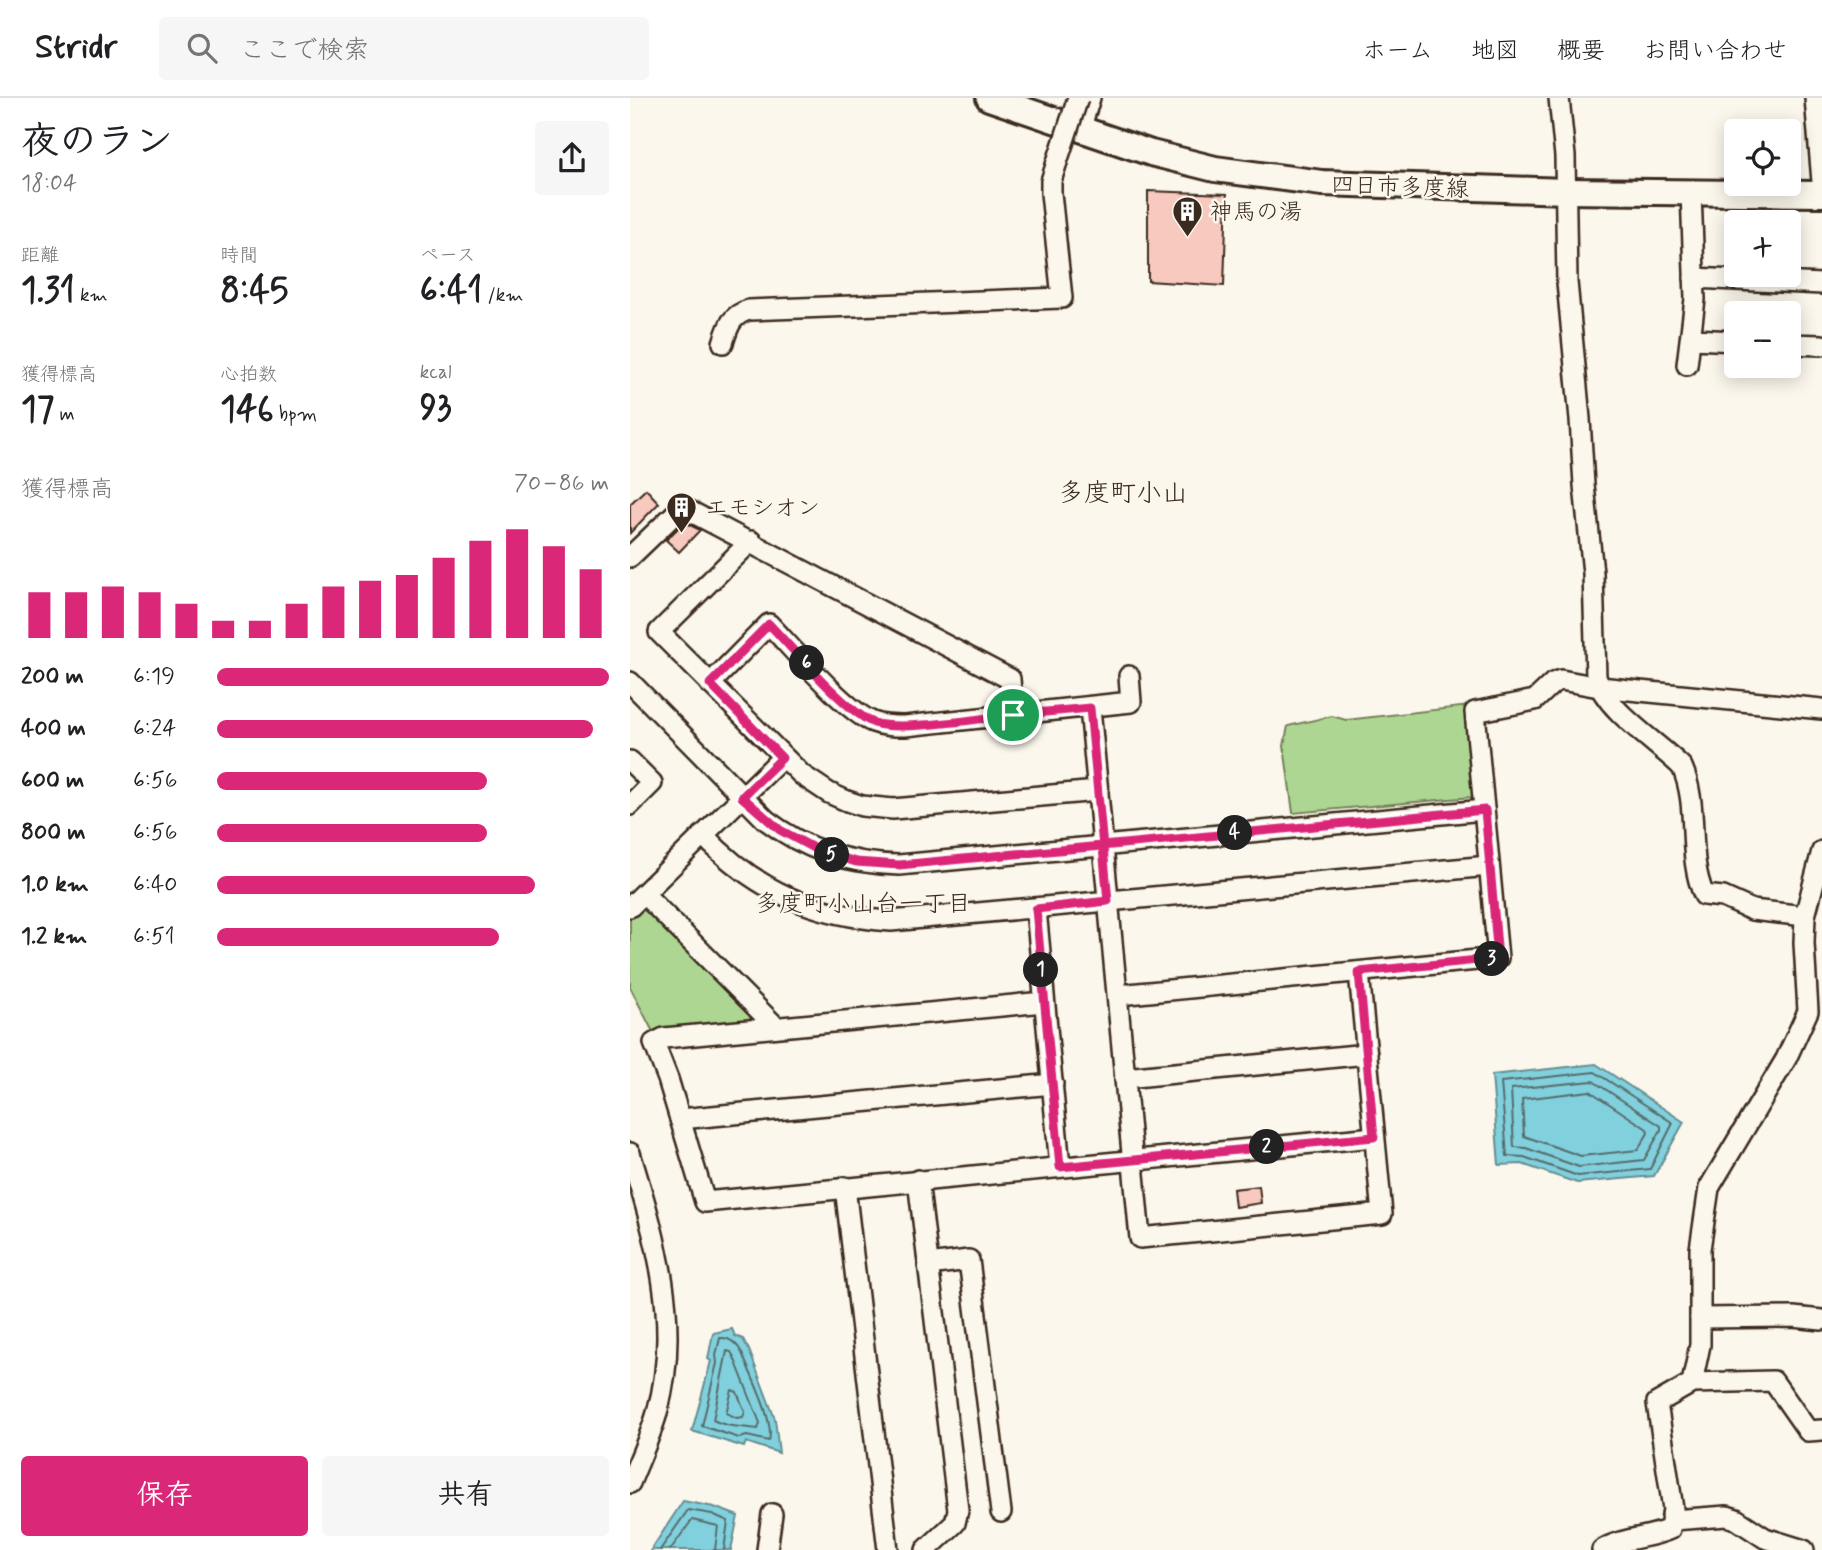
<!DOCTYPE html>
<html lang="ja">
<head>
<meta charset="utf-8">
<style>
  :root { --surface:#fff; --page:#f6f6f6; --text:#202124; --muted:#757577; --line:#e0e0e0; --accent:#db2777 }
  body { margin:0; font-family:Mynerve,"Klee One",sans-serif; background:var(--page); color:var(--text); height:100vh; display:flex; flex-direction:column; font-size:26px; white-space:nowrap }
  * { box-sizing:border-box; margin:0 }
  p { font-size:23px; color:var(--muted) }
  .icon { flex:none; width:38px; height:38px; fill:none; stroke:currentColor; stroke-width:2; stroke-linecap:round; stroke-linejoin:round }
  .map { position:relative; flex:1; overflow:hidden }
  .sheet { display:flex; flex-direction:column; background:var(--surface); width:630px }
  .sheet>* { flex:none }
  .controls { position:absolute; left:1094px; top:21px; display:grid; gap:14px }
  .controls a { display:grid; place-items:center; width:77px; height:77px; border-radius:7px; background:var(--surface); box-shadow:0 4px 18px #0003; font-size:35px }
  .pin { position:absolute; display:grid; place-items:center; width:60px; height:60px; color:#fff; margin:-30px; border:4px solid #fff; border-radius:50%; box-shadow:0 2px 7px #0007 }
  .km { position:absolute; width:35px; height:35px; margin:-18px; border-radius:50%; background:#222; color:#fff; font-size:19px; line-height:35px; text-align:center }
  .round { display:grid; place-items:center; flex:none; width:74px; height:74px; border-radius:7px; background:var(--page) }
  .summary { display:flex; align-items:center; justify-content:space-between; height:119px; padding:0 21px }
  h1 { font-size:38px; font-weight:700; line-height:52px }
  .figures { display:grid; grid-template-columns:repeat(3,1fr); gap:10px; height:119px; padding:7px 21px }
  .figures div { display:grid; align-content:center }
  .figures b { font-size:35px; font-weight:700 }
  .figures small { font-size:19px; font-weight:400 }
  .figures p { font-size:19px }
  .chart { height:196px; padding:14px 21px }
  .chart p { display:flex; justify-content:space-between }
  .chart svg { width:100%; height:126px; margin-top:7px; stroke:var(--accent); stroke-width:6 }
  .cta { display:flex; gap:14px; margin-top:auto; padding:14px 21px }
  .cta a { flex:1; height:80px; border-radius:7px; background:var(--accent); color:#fff; font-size:28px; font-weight:700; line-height:80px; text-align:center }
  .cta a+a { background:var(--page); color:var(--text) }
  ul { padding:0 21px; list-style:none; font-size:23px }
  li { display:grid; grid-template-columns:112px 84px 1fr; align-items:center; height:52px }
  li i { height:18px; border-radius:9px; background:var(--accent) }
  header { display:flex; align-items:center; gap:42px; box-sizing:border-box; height:98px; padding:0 35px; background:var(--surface); border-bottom:2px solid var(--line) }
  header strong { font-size:33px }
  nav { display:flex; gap:38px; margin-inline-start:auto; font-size:24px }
  .search { width:490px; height:63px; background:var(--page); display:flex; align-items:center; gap:18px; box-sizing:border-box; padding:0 24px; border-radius:7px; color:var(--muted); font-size:26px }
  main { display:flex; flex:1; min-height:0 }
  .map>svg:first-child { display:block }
  .green { fill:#aed693; stroke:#748058; stroke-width:2 }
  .water { fill:#81d0de; stroke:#658e91; stroke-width:2 }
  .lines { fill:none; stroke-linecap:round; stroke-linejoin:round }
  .shore { stroke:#576c6b; stroke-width:2 }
  .building { fill:#f8c9bf; stroke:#3b2a1e; stroke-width:2 }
  .minor-casing { stroke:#3b2a1e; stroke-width:24 }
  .major-casing { stroke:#3b2a1e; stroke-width:30 }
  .minor { stroke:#fbf7ec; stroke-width:19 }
  .major { stroke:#fbf7ec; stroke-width:24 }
  .minor-bridge-casing { stroke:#3b2a1e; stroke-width:24; stroke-linecap:butt }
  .minor-bridge { stroke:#fbf7ec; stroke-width:19 }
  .route-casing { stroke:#fff; stroke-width:14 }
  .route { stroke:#db2777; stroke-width:9 }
  .labels { text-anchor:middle; stroke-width:5; stroke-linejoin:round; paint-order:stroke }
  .street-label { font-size:23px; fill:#3b2a1e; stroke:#fbf7ec }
  .poi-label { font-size:23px; fill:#3b2a1e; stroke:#fbf7ec; text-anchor:start }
  .neighbourhood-label { font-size:24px; fill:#3b2a1e; stroke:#fbf7ec }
  .quarter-label { font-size:26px; fill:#3b2a1e; stroke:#fbf7ec }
</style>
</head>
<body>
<header>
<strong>Stridr</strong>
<div class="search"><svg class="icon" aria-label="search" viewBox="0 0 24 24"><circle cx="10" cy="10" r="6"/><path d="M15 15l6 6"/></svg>ここで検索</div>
<nav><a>ホーム</a><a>地図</a><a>概要</a><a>お問い合わせ</a></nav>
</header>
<main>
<section class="sheet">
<div class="summary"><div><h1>夜のラン</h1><p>18:04</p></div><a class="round"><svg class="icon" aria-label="share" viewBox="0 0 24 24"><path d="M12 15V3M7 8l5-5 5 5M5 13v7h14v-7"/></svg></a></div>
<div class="figures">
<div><p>距離</p><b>1.31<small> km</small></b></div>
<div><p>時間</p><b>8:45</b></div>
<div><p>ペース</p><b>6:41<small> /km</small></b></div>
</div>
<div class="figures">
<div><p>獲得標高</p><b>17<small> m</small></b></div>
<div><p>心拍数</p><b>146<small> bpm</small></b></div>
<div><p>kcal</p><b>93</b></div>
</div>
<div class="chart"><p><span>獲得標高</span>70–86 m</p>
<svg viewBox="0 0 160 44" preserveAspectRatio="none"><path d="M5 44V28M15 44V28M25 44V26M35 44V28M45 44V32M55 44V38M65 44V38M75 44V32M85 44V26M95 44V24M105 44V22M115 44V16M125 44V10M135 44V6M145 44V12M155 44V20"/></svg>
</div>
<ul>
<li><b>200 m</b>6:19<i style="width:100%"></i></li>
<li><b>400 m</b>6:24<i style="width:96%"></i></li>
<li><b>600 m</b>6:56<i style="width:69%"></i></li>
<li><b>800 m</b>6:56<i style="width:69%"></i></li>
<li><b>1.0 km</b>6:40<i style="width:81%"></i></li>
<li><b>1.2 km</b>6:51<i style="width:72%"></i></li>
</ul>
<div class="cta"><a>保存</a><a>共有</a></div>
</section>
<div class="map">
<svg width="1192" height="1452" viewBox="0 0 1192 1452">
  <rect width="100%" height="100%" fill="#fbf7ec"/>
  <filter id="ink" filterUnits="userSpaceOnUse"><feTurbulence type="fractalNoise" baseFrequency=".0143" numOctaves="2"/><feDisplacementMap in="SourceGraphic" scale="14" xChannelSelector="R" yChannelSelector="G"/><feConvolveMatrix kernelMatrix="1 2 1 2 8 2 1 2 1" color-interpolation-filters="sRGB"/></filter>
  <g filter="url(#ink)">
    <g class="green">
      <polygon points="839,608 846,695 842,699 663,715 654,648 658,628 702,618 716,622"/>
      <polygon points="11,807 18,808 127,920 125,925 23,934 0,889 0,815"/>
    </g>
    <g class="water">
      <polygon points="966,966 1054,1024 1024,1078 947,1085 892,1066 869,1067 862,977"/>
      <polygon points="102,1231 105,1238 113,1241 119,1252 145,1321 149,1355 116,1344 114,1349 62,1333 81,1263 78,1261 83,1235"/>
      <polygon points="53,1403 84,1409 108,1418 101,1452 21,1452"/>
    </g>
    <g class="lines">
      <g class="shore">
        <polygon points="965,974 1043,1025 1020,1071 948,1078 894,1059 877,1058 871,984"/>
        <polygon points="963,983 1031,1028 1031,1032 1014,1062 949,1069 896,1050 884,1049 881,991"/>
        <polygon points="960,993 1017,1031 1018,1035 1008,1052 951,1058 894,1038 892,1001"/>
        <path d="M90 1240C100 1239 108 1247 112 1255 120 1276 145 1323 139 1343L117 1338 109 1340 72 1328 87 1265 86 1257Z"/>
        <path d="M97 1253 101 1254 104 1259 130 1325 128 1331C112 1328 98 1330 83 1322Z"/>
        <polygon points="102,1292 107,1294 115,1314 113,1319 107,1320 96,1315"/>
        <polyline points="30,1452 58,1412 82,1416 98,1423 94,1452"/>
        <polyline points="40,1452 62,1422 88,1428 85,1452"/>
      </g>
    </g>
    <g class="building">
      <polygon points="518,93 597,96 594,188 518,183"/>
      <polygon points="16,391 29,405 0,435 0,406"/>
      <polygon points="54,424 70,432 49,454 36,442"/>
      <polygon points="629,1088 631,1105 605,1109 603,1091"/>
    </g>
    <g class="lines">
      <defs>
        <g id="minor">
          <path d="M929 0 935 58 937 184 950 321 954 387 963 475 966 579C976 613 1027 644 1052 669 1070 709 1056 757 1074 797L1093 799 1122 812 1175 818"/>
          <polyline points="1185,0 1192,84"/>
          <polyline points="450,32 460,0"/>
          <polyline points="1064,180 1192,186"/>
          <polyline points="1062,241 1106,243"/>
          <path d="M93 245C98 229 101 217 119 212L432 200 421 95V83L427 64"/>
          <polyline points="1158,246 1192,247"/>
          <polyline points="1057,267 1065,201 1061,94"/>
          <polyline points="121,443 29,534 172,677 199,695 217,703 232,708 263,711 468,693"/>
          <polyline points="0,459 52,409 380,581 383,617"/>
          <path d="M0 584 136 722C175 752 220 766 269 767L854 712"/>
          <path d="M80 586 139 526C162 550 215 613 243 624 253 628 264 628 275 628L501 604 499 578"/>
          <polyline points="460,610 510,1140 752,1116 729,874"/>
          <polyline points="0,663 22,685 0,707"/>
          <path d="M73 737C126 793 185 818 261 823L859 768"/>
          <polyline points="15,797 146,929"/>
          <polyline points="0,809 152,660"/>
          <polyline points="406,811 430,1069"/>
          <polyline points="488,897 868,860 845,614 905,602 923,585 931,582 969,589 1192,611"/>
          <polyline points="414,904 34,940 24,945 38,981 75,1104 744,1039"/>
          <polyline points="495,980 737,956"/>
          <polyline points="50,1021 423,986"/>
          <path d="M0 1055C26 1140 52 1226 27 1315 20 1339 9 1362 0 1385"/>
          <polyline points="288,1082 328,1412 325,1425 296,1452"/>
          <polyline points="215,1089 258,1452"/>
          <polyline points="298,1167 339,1162 371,1414"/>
          <polyline points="1070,1220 1163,1219 1192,1222"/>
          <polyline points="1062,1285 1143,1283 1178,1333 1192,1332"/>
          <polyline points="1043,1422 1097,1418 1106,1421 1135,1440 1174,1452"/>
          <polyline points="137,1452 142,1416"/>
          <path d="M972 1452C993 1439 1018 1441 1040 1431L1043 1411 1027 1305 1062 1285 1070 1247V1151L1079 1090 1156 961 1178 913 1174 845 1175 818 1192 753"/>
        </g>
        <polyline id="major" points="359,0 521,55 585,71 692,85 936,93 1192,96"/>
      </defs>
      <use href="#minor" class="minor-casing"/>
      <use href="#major" class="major-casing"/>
      <use href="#minor" class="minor"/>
      <use href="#major" class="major"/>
      <defs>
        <polyline id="minor-bridge" points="427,64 448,0"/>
      </defs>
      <use href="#minor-bridge" class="minor-bridge-casing"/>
      <use href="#minor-bridge" class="minor-bridge"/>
    </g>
  </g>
  <g class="lines" filter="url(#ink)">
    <defs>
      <path id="route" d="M383 617 460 610C466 674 472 739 478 803L406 811 430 1069 744 1039 729 874 868 860 855 712 269 767 226 764 187 752 150 732 112 699 152 660 80 586 139 526C162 550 217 615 244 625 271 634 351 620 383 617"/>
    </defs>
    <use href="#route" class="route-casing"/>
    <use href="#route" class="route"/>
  </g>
  <defs>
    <symbol id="building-pin" viewBox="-11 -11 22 30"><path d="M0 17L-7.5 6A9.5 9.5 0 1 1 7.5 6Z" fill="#3b2a1e" stroke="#fbf7ec"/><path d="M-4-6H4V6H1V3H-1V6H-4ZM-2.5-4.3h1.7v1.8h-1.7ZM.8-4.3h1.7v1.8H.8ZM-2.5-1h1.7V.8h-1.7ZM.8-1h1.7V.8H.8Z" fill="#fff"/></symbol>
  </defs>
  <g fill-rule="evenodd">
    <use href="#building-pin" x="540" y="96" width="35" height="47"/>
    <use href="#building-pin" x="34" y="392" width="35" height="47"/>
  </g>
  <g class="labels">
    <g class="street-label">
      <text transform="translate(770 88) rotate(2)" y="8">四日市多度線</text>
    </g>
    <g class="poi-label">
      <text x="580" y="121">神馬の湯</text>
      <text x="75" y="417">エモシオン</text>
    </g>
    <g class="neighbourhood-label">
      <text x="233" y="813">多度町小山台一丁目</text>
    </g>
    <g class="quarter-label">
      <text x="493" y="403">多度町小山</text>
    </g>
  </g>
</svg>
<div class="controls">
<a><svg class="icon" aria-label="locate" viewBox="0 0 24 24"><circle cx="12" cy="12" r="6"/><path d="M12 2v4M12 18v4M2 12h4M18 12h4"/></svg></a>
<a>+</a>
<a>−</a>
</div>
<div class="pin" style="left:383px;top:617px;background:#1e9e55"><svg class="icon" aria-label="arrive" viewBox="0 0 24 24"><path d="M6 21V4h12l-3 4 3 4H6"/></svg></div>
<b class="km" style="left:411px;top:872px">1</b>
<b class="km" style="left:637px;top:1049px">2</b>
<b class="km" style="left:862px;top:861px">3</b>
<b class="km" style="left:605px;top:735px">4</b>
<b class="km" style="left:202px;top:757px">5</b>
<b class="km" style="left:177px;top:565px">6</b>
</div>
</main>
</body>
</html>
